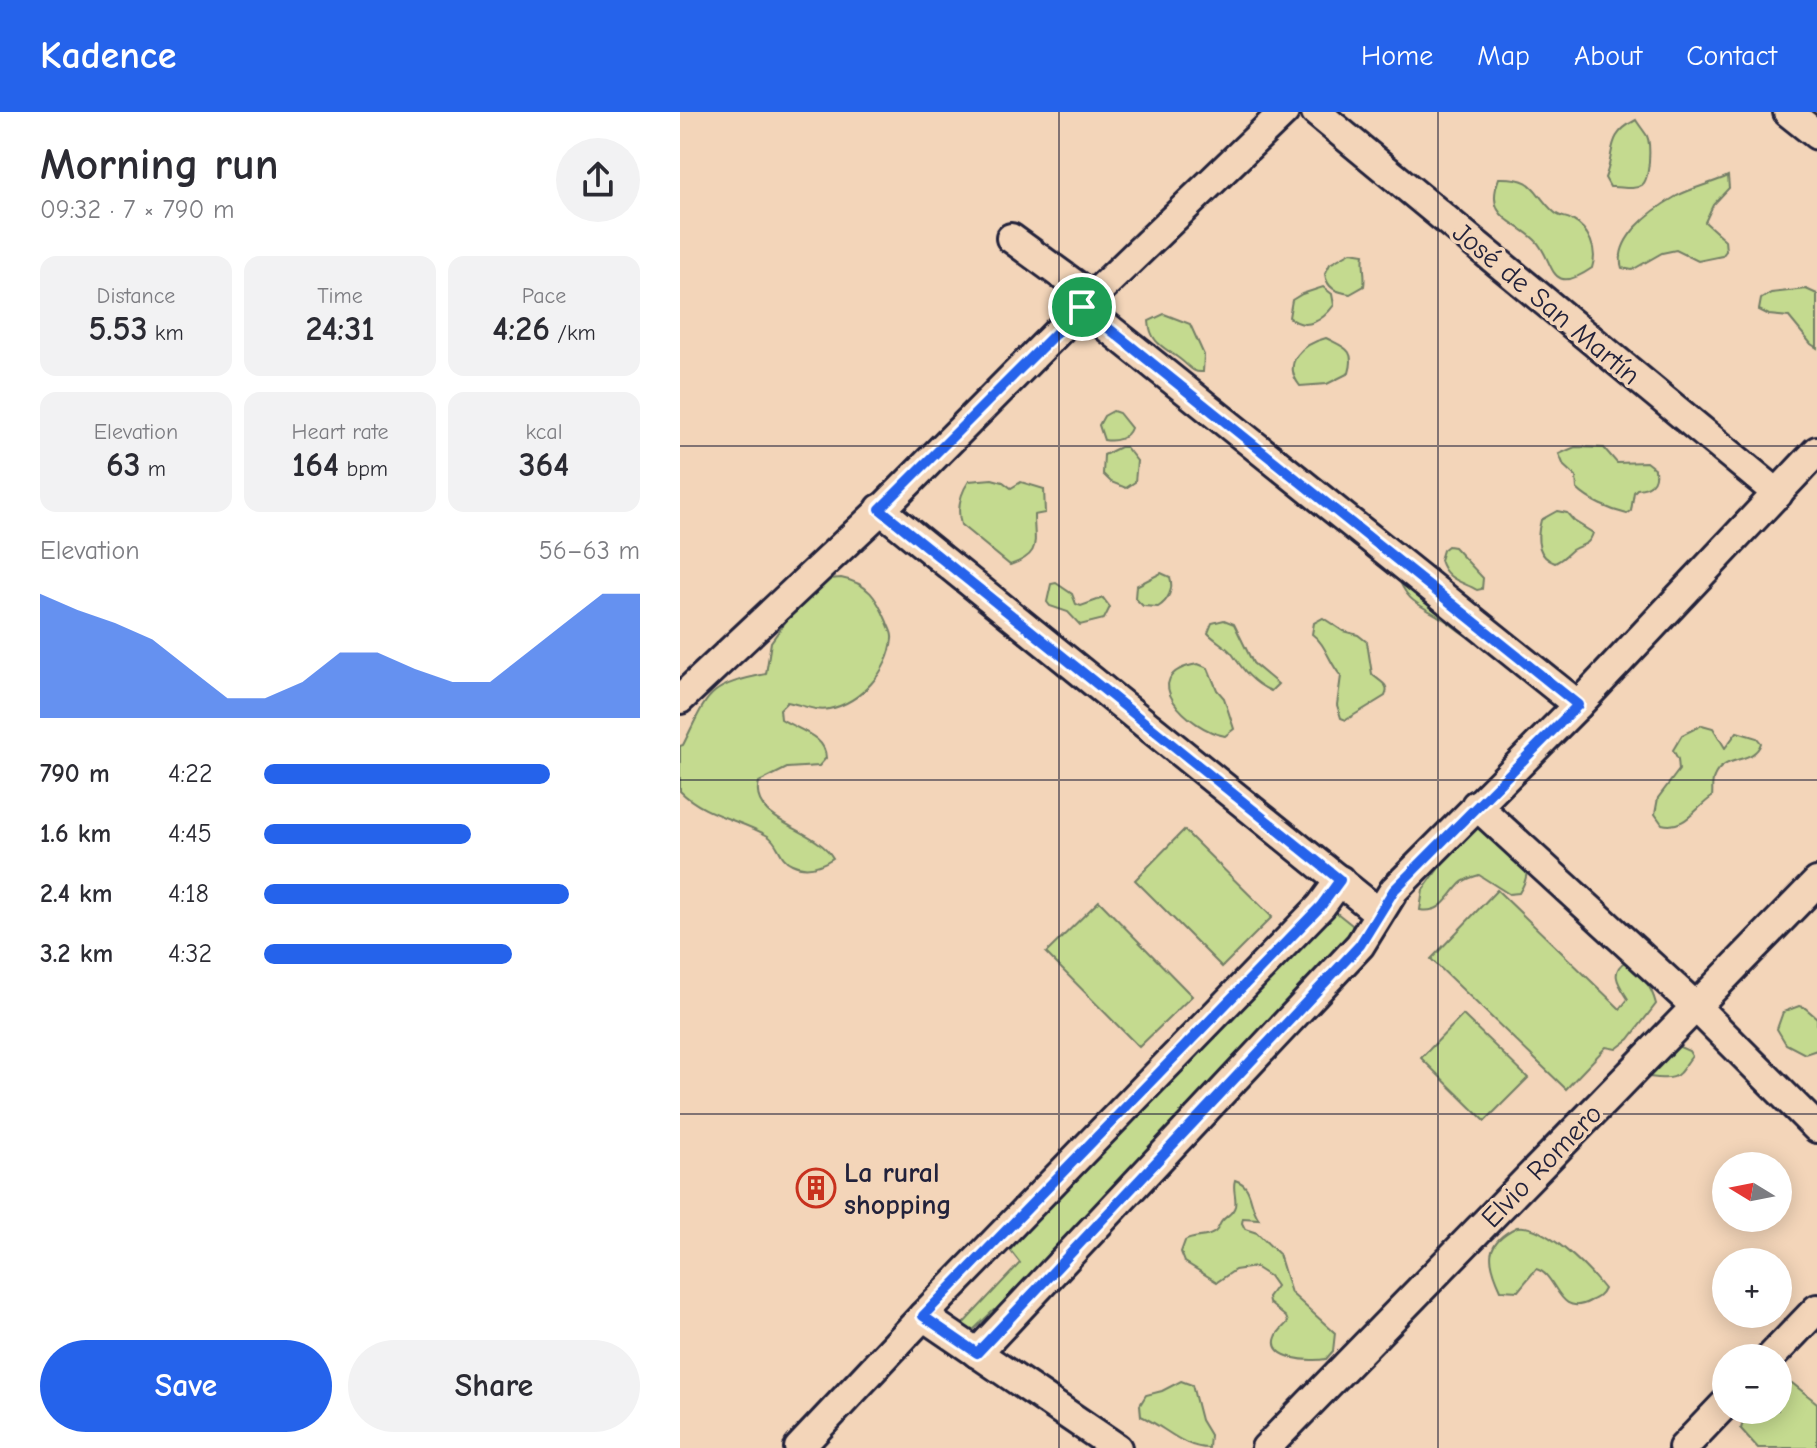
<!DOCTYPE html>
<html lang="en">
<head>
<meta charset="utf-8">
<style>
  :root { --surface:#fff; --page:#f2f2f3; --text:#2b2b33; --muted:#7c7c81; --accent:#2563eb }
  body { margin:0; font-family:"Comic Neue",sans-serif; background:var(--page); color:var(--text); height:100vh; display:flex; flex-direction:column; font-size:30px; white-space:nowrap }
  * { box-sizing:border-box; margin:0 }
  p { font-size:26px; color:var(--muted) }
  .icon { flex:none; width:44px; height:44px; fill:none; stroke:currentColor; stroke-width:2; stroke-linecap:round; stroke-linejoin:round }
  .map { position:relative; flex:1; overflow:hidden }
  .side { display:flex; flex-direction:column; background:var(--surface); width:680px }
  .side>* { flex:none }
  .needle { width:52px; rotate:280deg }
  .controls { position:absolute; left:1032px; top:1040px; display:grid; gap:16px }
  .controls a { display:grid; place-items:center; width:80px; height:80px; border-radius:50%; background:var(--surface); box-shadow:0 4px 20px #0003; font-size:40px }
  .pin { position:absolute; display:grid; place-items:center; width:68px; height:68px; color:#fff; margin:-34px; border:4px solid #fff; border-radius:50%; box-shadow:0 2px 8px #0007 }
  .round { display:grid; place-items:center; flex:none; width:84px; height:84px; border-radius:42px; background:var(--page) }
  .headline { display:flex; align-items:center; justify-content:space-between; height:136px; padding:0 40px }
  h1 { font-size:44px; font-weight:800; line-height:60px }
  .figures { display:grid; grid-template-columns:repeat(3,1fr); gap:12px; height:136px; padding:8px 40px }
  .figures div { display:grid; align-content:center; border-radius:16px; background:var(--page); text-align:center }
  .figures b { font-size:34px; font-weight:800 }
  .figures small { font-size:22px; font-weight:400 }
  .figures p { font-size:22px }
  .chart { height:224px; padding:16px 40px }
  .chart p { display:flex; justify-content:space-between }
  .chart svg { width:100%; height:144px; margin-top:8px; fill:var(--accent); opacity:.7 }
  .cta { display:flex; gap:16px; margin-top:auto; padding:16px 40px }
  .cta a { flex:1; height:92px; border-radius:48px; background:var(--accent); color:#fff; font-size:32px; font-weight:800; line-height:92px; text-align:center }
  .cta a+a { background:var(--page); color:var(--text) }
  ul { padding:0 40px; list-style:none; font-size:26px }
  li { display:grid; grid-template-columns:128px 96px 1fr; align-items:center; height:60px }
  li i { height:20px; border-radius:10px; background:var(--accent) }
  header { display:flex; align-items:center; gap:48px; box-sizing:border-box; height:112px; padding:0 40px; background:var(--accent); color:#fff }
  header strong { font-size:38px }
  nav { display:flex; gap:44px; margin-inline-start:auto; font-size:28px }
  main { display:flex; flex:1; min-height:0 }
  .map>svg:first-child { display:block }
  .green { fill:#c4da8f; stroke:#737e65; stroke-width:2 }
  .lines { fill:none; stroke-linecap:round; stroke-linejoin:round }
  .street-casing { stroke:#22223b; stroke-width:34 }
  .street { stroke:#f3d5b9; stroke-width:28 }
  .route-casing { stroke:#fff; stroke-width:16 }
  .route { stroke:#2563eb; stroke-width:10 }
  .grid { fill:none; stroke:#22223b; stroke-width:2; stroke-opacity:0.55 }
  .labels { text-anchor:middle; stroke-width:7; stroke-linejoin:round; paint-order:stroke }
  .street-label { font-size:28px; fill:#22223b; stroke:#f3d5b9 }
  .poi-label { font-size:28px; font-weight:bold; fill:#22223b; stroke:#f3d5b9; text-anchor:start }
</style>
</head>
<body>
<header>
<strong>Kadence</strong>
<nav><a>Home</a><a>Map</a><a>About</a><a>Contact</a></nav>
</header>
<main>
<section class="side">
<div class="headline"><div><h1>Morning run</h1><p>09:32 · 7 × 790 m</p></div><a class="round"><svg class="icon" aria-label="share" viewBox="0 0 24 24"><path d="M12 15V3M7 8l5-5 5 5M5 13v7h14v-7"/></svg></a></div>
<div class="figures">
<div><p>Distance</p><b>5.53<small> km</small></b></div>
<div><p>Time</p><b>24:31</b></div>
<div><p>Pace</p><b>4:26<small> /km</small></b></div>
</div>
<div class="figures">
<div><p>Elevation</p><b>63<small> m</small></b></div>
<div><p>Heart rate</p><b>164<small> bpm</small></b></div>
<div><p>kcal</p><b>364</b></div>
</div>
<div class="chart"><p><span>Elevation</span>56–63 m</p>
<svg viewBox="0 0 160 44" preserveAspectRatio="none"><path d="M0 44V6L10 11L20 15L30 20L40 29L50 38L60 38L70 33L80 24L90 24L100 29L110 33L120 33L130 24L140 15L150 6L160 6V44z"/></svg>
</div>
<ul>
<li><b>790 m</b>4:22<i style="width:76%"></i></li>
<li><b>1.6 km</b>4:45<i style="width:55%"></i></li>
<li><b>2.4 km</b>4:18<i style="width:81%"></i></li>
<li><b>3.2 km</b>4:32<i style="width:66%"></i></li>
</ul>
<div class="cta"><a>Save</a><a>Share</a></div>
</section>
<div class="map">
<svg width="1137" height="1336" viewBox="0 0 1137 1336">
  <rect width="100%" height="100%" fill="#f3d5b9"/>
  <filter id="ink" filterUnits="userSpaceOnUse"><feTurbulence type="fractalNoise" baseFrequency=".0125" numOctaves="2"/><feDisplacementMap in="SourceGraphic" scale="16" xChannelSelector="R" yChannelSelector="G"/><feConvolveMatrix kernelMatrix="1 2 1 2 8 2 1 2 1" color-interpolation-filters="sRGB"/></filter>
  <g filter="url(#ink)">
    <g class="green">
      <path d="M956 8C959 13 964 19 967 24 971 32 970 67 962 73 953 79 940 74 930 75L925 66C936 39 925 24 956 8Z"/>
      <path d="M1048 64 1049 76 1033 93 1025 110 1045 128 1046 139 1042 144 1018 149 996 138 982 141 952 158 942 156C933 127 972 98 995 85 1011 76 1031 72 1048 64Z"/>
      <path d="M819 66C857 65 852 80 874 100 880 106 885 104 892 108 909 117 918 138 912 156 867 187 875 147 855 128 833 107 804 106 819 66Z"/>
      <path d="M671 140 684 142C682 154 686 163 684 174L670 182C657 180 647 177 645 162L650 152Z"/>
      <path d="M643 175 652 182 654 193C643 208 626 220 609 205L612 188 622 182Z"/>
      <polygon points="1126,177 1137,182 1137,236 1131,232 1109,205 1089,203 1079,198 1081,187 1091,181"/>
      <path d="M484 202 510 212 524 243 523 260C512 261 509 254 501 248 486 236 470 232 469 209Z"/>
      <path d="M646 226C665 236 676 237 669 261L647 272 620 274C601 250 623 232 646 226Z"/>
      <path d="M433 299 439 301 451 316C447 327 435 330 424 328L419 313 424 304Z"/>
      <polygon points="440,335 446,335 457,349 455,370 446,376 431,370 423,362 424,343"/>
      <path d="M895 335 924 336 937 351 966 350 975 357C977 371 970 376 957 377L954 380 951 399 947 402C930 398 909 389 897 377L896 365 884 354 879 342Z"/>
      <path d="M312 367 323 370 331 376 341 370 364 377 365 401 354 403C354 431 362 442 330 453L281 413C277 398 280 382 289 369Z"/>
      <path d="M877 399 887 401 894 409 913 421C909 434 902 432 892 438 886 443 883 447 875 451 856 444 856 426 861 408Z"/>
      <path d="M768 434 774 435 803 466 802 477 797 478C781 469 766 468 760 448L763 438Z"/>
      <path d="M744 453 757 461 763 468 797 523 791 526C780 521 773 513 763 507 740 492 727 492 717 462Z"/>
      <path d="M481 461 490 465C494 477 488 489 478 495L463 494 455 486 456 474Z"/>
      <path d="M161 466C188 471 197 486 207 510 209 516 213 521 212 527 209 559 180 591 149 597 136 600 120 592 107 590L100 597 101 607C118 618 146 624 146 646L139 654 107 656 79 670C68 710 137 716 153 746 141 754 126 759 112 752 99 747 99 731 88 724 59 707 25 704 0 679V634L3 633C29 581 26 574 86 562L91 530 112 501 137 474 149 467Z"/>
      <polygon points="376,471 392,482 396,492 401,494 423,486 430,495 424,507 400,513 388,500 370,494 367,490 371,472"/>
      <path d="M643 506 663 519 678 523 687 530 692 562C699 570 711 572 705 584L666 608 661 606 657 593 661 564C649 551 646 532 632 522L634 511Z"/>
      <path d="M544 508 554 512 573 551 598 572 591 579C573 571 563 558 553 543 547 534 535 529 528 521L532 511Z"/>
      <path d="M518 552 528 556 537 578 544 586 554 617 545 624C509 618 453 562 518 552Z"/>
      <path d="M1022 613 1033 616 1045 636 1057 620 1077 626 1081 631C1074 653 1043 642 1034 665 1031 671 1033 679 1032 685 1015 696 1005 718 982 712L975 702 978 686 999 658 998 647 993 638 1002 623Z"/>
      <path d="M805 710C829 729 862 746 839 781L829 782 799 763C793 765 785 767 781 771 767 785 762 802 740 798L743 778 784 721 793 712Z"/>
      <polygon points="504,718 592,805 542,855 455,768"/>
      <path d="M817 778 940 897 948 887C940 874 928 860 946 849 961 861 971 873 976 892L949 927 936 937 926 935 886 977 751 847Z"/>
      <polygon points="419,789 512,884 459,935 366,841"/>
      <polygon points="657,801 672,813 672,824 523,980 525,985 320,1201 314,1198 291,1220 281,1214 340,1151 330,1138 345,1122 362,1095 384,1081 387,1076 388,1053 409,1046 416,1048 444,1018 447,1006 494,960 500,960 650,803"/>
      <polygon points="1119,894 1124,895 1137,906 1137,938 1125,942 1106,932 1097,917 1103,900"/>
      <polygon points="783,903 848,966 805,1009 741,946"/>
      <path d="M993 932 1009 939 1012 944C996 965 1000 969 969 965L964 961Z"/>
      <path d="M555 1068C574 1074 568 1093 579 1107L563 1106 562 1111 565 1117 577 1121 599 1142 611 1181 655 1221 653 1239 646 1247C633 1250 587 1248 596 1225 598 1219 604 1215 608 1210L606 1205 589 1191 588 1185 596 1174 589 1164 575 1155 555 1158 537 1170 505 1150 501 1140 505 1129C514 1123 527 1127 535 1120 539 1117 539 1112 542 1109 547 1103 553 1102 555 1094 557 1085 552 1077 555 1068Z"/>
      <path d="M837 1115C864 1111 908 1156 924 1177 921 1184 917 1186 910 1189 877 1207 878 1162 856 1157L838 1179 821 1178C807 1148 804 1131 837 1115Z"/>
      <path d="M501 1269 512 1273 521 1308 530 1323 529 1336C503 1336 485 1315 461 1304L460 1293 466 1283 482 1279Z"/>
      <polygon points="1112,1271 1137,1291 1137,1336 1078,1336 1061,1317 1066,1298 1098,1298 1098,1272"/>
    </g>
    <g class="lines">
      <defs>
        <g id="street">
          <polyline points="636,0 1098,382"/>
          <polyline points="1108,0 1137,23"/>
          <polyline points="331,126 412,185"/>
          <polyline points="402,195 898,593"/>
          <polyline points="200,397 699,801"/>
          <polyline points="0,587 206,393 412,185 604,0"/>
          <polyline points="796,693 1015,894 1137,1016"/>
          <polyline points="243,1204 437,1336"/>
          <polyline points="297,1241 680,833 714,778 898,593 1137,339"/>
          <polyline points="1090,1246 1137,1197"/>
          <polyline points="119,1336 243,1204 641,794 660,768"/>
          <polyline points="586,1336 1137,770"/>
          <polyline points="1003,1336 1046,1291"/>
        </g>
      </defs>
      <use href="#street" class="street-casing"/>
      <use href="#street" class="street"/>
    </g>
  </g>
  <g class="lines" filter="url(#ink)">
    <defs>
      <polygon id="route" points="402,195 898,593 714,778 680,833 297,1241 243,1204 641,794 660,768 200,397"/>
    </defs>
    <use href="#route" class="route-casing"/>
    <use href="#route" class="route"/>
  </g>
  <path class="grid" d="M379 0V1336M758 0V1336M0 334H1137M0 668H1137M0 1002H1137"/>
  <defs>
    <symbol id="building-ring" viewBox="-11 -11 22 22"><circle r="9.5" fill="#f3d5b9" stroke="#c8321e" stroke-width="1.5"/><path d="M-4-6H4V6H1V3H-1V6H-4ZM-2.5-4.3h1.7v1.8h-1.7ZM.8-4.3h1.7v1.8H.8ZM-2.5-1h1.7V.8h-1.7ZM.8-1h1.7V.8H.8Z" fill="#c8321e"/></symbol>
  </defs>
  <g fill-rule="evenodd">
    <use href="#building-ring" x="114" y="1054" width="44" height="44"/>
  </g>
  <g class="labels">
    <g class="street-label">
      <text transform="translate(867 191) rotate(40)" y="10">José de San Martín</text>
      <text transform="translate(861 1053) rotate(-46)" y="10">Elvio Romero</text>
    </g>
    <g class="poi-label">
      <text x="164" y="1070">La rural<tspan x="164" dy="32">shopping</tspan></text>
    </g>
  </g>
</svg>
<div class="controls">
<a><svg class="needle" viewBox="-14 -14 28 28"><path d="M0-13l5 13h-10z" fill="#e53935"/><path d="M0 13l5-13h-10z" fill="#7c7c81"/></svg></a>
<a>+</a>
<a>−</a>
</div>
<div class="pin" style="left:402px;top:195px;background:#1e9e55"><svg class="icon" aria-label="arrive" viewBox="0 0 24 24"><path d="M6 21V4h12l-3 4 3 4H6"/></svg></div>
</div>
</main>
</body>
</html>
